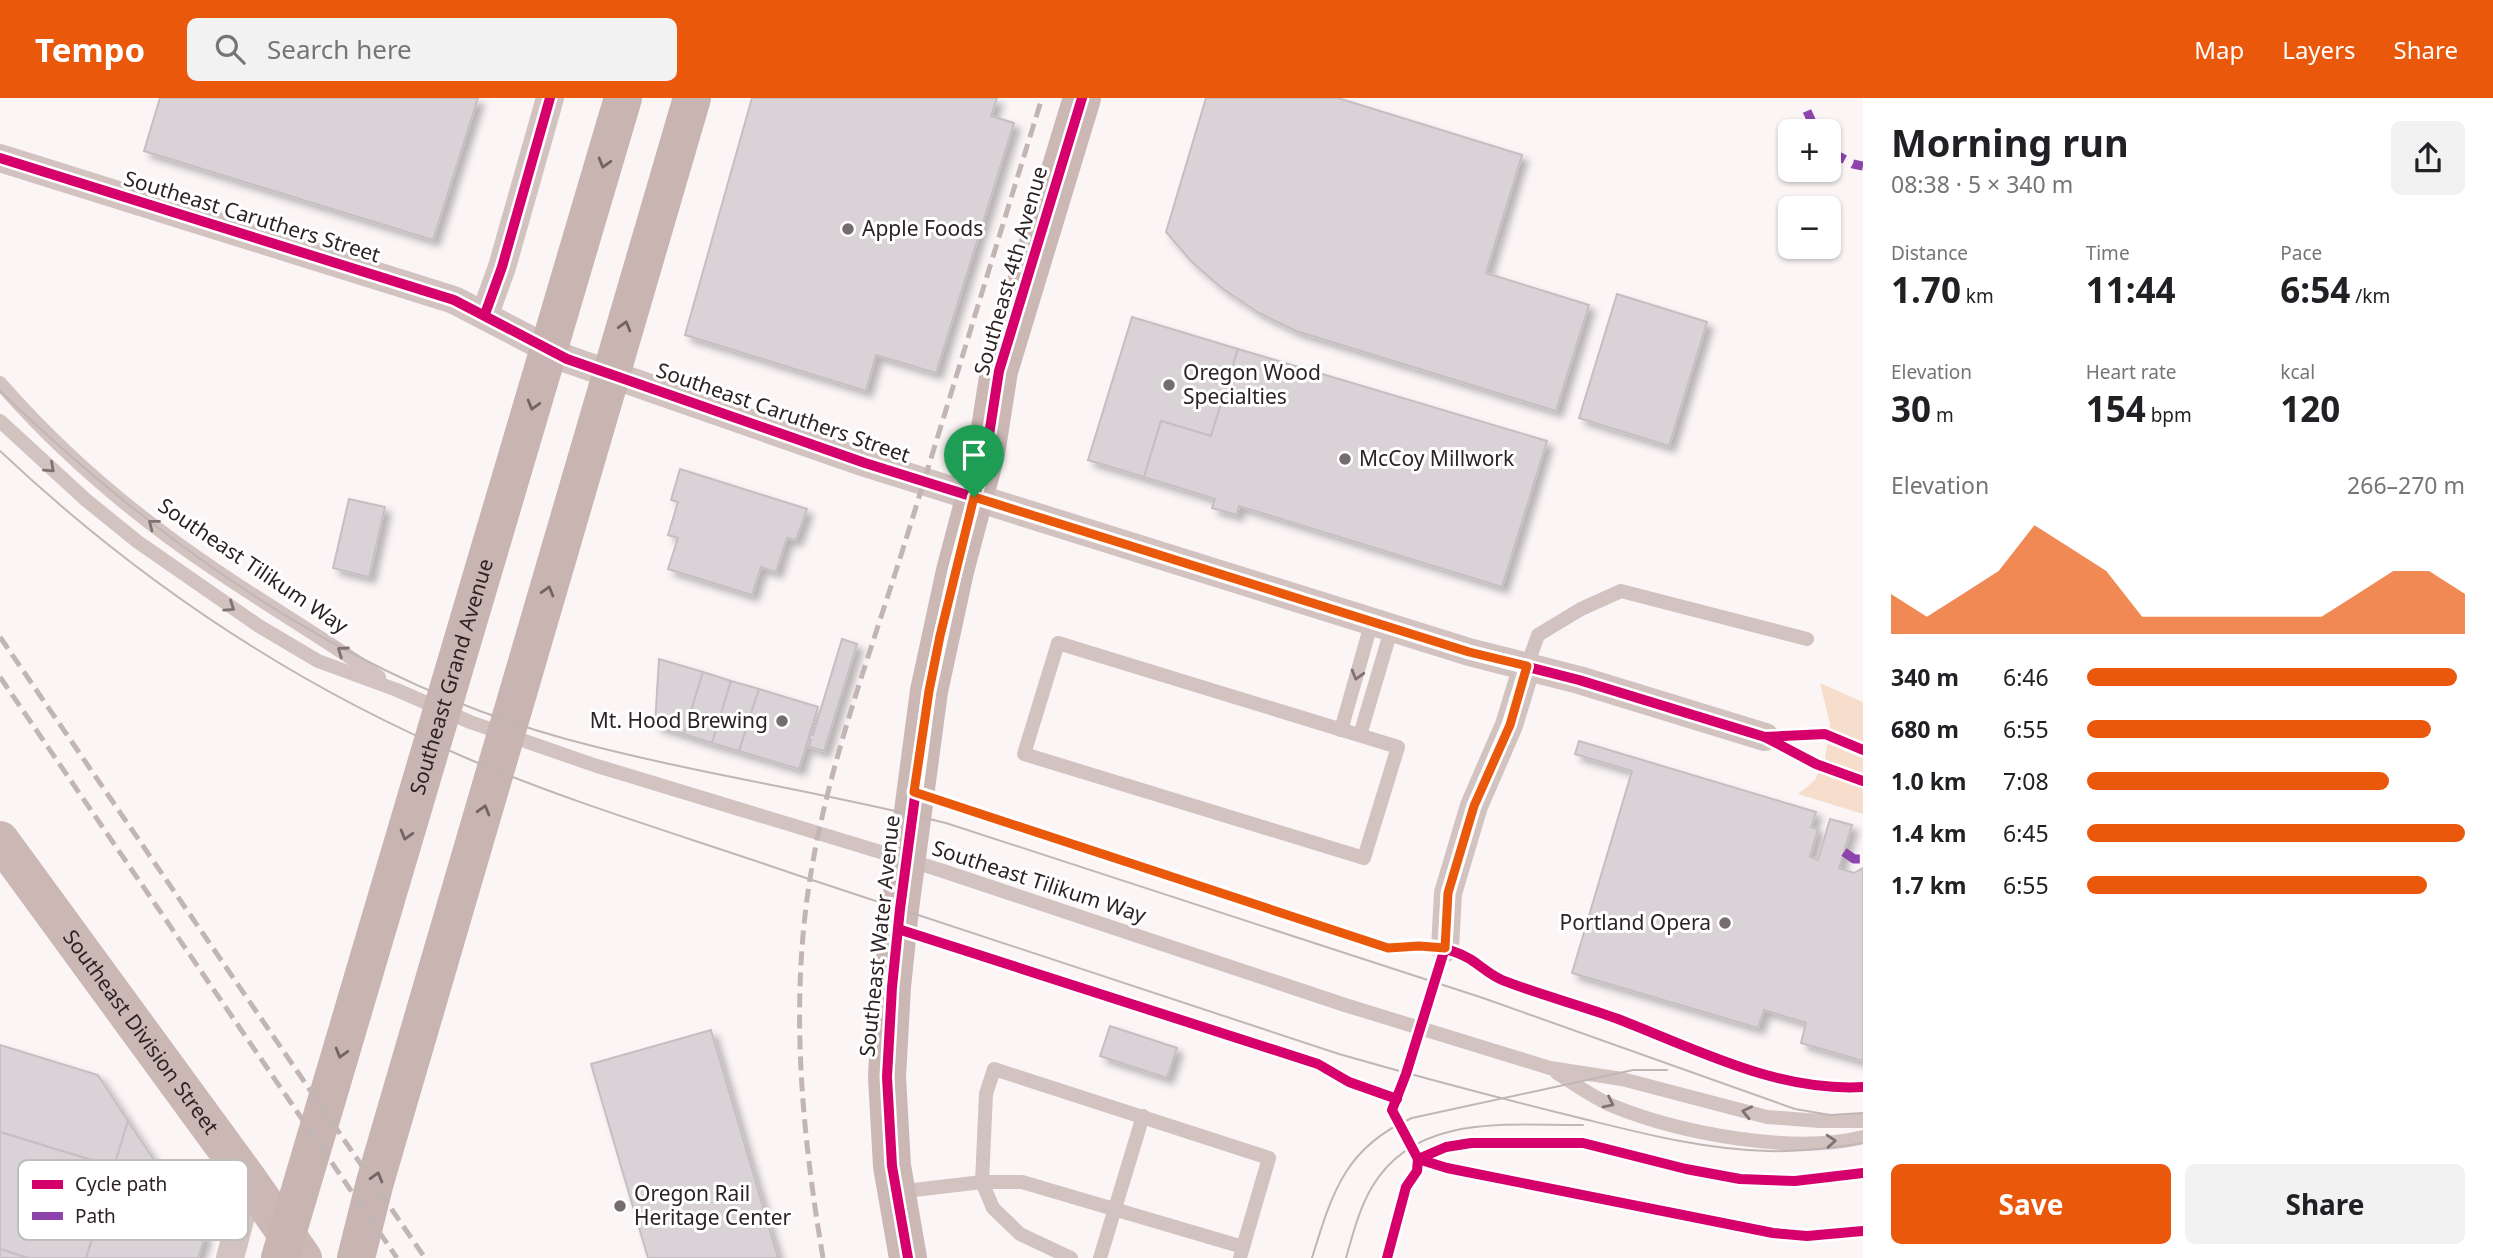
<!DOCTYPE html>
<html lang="en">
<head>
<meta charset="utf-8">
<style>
  :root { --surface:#fff; --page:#f2f2f2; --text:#202124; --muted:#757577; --accent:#ea580c }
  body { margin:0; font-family:"Noto Sans",sans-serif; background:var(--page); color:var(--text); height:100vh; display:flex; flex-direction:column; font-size:26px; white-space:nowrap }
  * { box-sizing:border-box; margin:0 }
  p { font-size:23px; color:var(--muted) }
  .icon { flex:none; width:38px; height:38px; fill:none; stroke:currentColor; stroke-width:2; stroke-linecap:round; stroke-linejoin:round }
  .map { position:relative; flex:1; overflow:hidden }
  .drawer { display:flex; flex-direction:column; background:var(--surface); width:630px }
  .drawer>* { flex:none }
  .buttons { position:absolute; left:1778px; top:21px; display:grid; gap:14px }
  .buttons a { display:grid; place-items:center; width:63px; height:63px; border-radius:10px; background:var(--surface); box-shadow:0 2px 5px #0004; font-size:35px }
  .pin { position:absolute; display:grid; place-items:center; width:60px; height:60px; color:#fff; margin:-72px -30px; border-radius:50% 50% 50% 0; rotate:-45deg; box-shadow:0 0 7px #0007 }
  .pin .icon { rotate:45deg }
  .round { display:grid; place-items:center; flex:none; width:74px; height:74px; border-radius:10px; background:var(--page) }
  .summary { display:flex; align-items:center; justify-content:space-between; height:119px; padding:0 28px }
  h1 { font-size:38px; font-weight:700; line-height:52px }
  .stats { display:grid; grid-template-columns:repeat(3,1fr); gap:10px; height:119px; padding:7px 28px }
  .stats div { display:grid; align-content:center }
  .stats b { font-size:35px; font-weight:700 }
  .stats small { font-size:19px; font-weight:400 }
  .stats p { font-size:19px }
  .chart { height:196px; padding:14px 28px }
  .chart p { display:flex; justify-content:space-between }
  .chart svg { width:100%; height:126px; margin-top:7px; fill:var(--accent); opacity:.7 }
  .action { display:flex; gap:14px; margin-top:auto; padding:14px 28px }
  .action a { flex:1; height:80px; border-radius:10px; background:var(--accent); color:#fff; font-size:28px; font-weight:700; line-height:80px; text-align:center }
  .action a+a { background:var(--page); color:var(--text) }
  ul { padding:0 28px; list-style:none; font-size:23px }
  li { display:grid; grid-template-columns:112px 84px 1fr; align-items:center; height:52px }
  li i { height:18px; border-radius:9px; background:var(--accent) }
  header { display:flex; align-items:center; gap:42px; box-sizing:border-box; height:98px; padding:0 35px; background:var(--accent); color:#fff }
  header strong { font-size:33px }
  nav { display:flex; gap:38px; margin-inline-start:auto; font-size:24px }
  .search { width:490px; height:63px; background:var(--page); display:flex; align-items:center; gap:18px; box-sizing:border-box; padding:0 24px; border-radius:10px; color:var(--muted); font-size:26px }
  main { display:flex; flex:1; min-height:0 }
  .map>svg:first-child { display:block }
  .green { fill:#f7decc }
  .building { fill:#d9d3d7; stroke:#c5bec2; stroke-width:2; filter:url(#shadow) }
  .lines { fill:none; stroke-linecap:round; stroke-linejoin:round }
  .lane { stroke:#d2c3c0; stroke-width:14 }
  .street { stroke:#d2c3c0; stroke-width:28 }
  .secondary { stroke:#cbb8b5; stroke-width:38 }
  .highway { stroke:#c8b4b0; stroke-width:38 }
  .tram { stroke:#c2b6b5; stroke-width:2 }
  .rail { stroke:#c2b6b5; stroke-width:5; stroke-dasharray:14 7; stroke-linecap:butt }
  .quiet { stroke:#8e44ad; stroke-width:9; stroke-dasharray:18 9; stroke-linecap:butt }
  .cycleway-casing { stroke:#fff; stroke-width:15 }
  .cycleway { stroke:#d6006c; stroke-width:10 }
  .oneway { stroke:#736463 }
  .oneway2 { stroke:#807272 }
  .route-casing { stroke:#fff; stroke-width:14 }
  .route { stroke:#ea580c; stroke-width:9 }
  .poi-dot { fill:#756c6e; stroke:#fff; stroke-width:2.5 }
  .labels { text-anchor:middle; stroke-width:6; stroke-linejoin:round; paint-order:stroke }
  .street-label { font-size:21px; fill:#2d2224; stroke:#fff }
  .poi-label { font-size:21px; fill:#2d2224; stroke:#fff; text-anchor:start }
  .key { fill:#fff; stroke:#c0bdbd; stroke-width:2 }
  .key-label { font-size:19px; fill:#2d2224 }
</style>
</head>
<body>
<header>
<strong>Tempo</strong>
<div class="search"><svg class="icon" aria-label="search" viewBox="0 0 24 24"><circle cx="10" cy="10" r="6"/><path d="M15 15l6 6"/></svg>Search here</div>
<nav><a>Map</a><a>Layers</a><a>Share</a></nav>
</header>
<main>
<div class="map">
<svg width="1863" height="1160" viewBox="0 0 1863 1160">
  <defs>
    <filter id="shadow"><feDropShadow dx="6" dy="6" stdDeviation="3.5" flood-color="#0004"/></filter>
  </defs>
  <rect width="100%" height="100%" fill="#fbf5f6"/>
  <polygon class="green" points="1820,585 1863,604 1863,716 1798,696 1815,682 1825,661 1830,626"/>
  <g class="building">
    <polygon points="160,0 478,0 433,142 144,53"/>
    <polygon points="752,0 997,0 991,18 1014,25 936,275 876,257 866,293 685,237"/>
    <polygon points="1206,0 1338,0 1522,57 1486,175 1589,207 1556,313 1296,233 1259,215 1223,191 1192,164 1166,134"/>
    <polygon points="1617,196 1707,224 1669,348 1579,320"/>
    <polygon points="1132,219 1238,251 1211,338 1161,323 1144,379 1088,362"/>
    <polygon points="1238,251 1547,343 1502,489 1239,408 1237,417 1212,410 1215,401 1144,379 1161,323 1211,338"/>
    <polygon points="680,371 807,411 796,442 787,440 776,474 761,469 752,497 668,471 678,440 668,437 678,404 671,402"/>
    <polygon points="349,401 385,409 369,479 333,470"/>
    <polygon points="842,541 857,546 824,653 809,649 811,642 809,642 810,636 813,637"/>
    <polygon points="659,561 703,574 684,636 655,627"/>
    <polygon points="703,574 731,583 712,645 684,636"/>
    <polygon points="731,583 759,591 739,653 712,645"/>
    <polygon points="759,591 818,609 799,671 739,653"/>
    <polygon points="1579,643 1816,714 1811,729 1818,731 1810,759 1818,762 1830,721 1852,727 1839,770 1854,775 1863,770 1863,963 1801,945 1806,925 1764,912 1758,930 1572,875 1632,673 1575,656"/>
    <polygon points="1110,928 1177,950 1167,980 1100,958"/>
    <polygon points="711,932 778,1160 648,1160 591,966"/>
    <polygon points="0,947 98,977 128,1023 114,1069 0,1034"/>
    <polygon points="128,1023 205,1138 198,1160 86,1160"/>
    <polygon points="0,1034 114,1069 86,1160 28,1160 0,1151"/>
    <polygon points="0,1151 28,1160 0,1160"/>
  </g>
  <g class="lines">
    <g class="lane">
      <path d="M0 285C62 356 135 418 214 471 268 508 325 541 379 579"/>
      <polyline points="0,323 86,402 138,444 259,528 318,563 397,592 470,624 594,667 940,772 1345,907 1550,970 1622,981 1767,1019 1820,1023 1863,1023"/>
      <polygon points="1058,545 1398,649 1364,760 1024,656"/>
      <polyline points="1527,568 1538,537 1581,511 1621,493 1807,541"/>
      <polyline points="1341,632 1372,523"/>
      <polyline points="1360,637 1392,529"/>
      <path d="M1557 975C1575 986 1594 1000 1613 1008 1679 1035 1794 1057 1863 1039"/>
      <polyline points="897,1094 982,1084 1022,1084 1243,1149 1240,1160"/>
      <polyline points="1071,1160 1020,1136 993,1110 982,1084 986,996 994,971 1269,1060 1243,1149"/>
      <polyline points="1100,1160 1143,1018"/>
    </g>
    <g class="street">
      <polyline points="0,60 454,202 567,261 865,365 1469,554 1579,582 1765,639"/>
      <polyline points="485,216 502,169 550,0"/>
      <polyline points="1445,850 1448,795 1474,708 1509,627 1527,568"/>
      <polyline points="230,1160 250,1084"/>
    </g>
    <g class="secondary">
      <path id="s1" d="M0 742 250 1084 303 1160"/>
      <polyline points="908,1160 892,1068 887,979 892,889 900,811 929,593 955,473 986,356 999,273 1082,0"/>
    </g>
    <g class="highway">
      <path id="s2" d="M280 1160 623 0"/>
      <polyline points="356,1160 375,1084 692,0"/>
    </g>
    <g class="tram">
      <path d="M0 293C161 448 348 581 566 641 691 675 820 693 946 725L1483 900 1795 1011 1830 1017 1863 1015"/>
      <path d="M0 353C136 481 292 586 464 659 571 705 684 738 794 776 975 837 1157 896 1339 956 1419 979 1499 1000 1580 1020 1641 1035 1705 1052 1768 1053 1800 1054 1832 1050 1863 1045"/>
      <path d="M1312 1160C1332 1095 1345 1049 1412 1020L1633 972H1667"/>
      <path d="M1346 1160C1353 1136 1359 1111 1372 1089 1416 1014 1509 1028 1583 1027"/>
    </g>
    <g class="rail">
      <polyline points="0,539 425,1160"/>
      <polyline points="0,579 397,1160"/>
      <path d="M823 1160C803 1041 791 921 807 801 823 682 866 568 902 454 949 303 995 151 1042 0"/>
    </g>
    <g class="quiet">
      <polyline points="1807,13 1816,33"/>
      <polyline points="1829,53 1853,66 1863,68"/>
      <polyline points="1844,754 1854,761 1863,761"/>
    </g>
    <defs>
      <g id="cycleway">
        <polyline points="0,60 454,202 567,261 865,365 1469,554 1579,582 1765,639 1816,666 1863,683"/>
        <polyline points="485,216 502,169 550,0"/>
        <polyline points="1765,639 1825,636 1863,652"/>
        <path d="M914 694 1388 850C1416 846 1445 846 1470 861 1481 868 1490 877 1502 882 1540 897 1580 907 1618 921 1696 951 1777 994 1863 989"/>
        <polyline points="898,831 1318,966 1349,984 1397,1001"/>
        <polyline points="1418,1061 1447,1070 1773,1135 1807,1138 1863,1133"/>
        <polyline points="1418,1061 1446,1049 1471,1045 1583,1045 1686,1071 1740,1081 1795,1083 1863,1075"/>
        <polyline points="908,1160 892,1068 887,979 892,889 900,811 929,593 955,473 986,356 999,273 1082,0"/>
        <polyline points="1387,1160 1406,1089 1417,1073 1418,1061 1392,1012 1406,976 1445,850 1448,795 1474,708 1509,627 1527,568"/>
      </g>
    </defs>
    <use href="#cycleway" class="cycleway-casing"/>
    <use href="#cycleway" class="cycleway"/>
  </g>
  <defs><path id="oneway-chevron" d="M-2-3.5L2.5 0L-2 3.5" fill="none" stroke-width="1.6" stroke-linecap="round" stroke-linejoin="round" transform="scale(1.75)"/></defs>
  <g class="oneway">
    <use href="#oneway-chevron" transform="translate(604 65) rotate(106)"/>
    <use href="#oneway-chevron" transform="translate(625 228) rotate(-74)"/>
    <use href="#oneway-chevron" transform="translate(533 307) rotate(106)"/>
    <use href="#oneway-chevron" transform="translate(548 493) rotate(-74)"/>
    <use href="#oneway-chevron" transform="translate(484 712) rotate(-74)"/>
    <use href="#oneway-chevron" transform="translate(406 737) rotate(106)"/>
    <use href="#oneway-chevron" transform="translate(341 955) rotate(106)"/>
    <use href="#oneway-chevron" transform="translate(377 1079) rotate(-74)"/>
  </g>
  <g class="oneway2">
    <use href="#oneway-chevron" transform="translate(50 370) rotate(42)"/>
    <use href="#oneway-chevron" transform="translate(153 426) rotate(-142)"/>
    <use href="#oneway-chevron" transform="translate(230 509) rotate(34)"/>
    <use href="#oneway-chevron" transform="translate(342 553) rotate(-145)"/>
    <use href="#oneway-chevron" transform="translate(1357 577) rotate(106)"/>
    <use href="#oneway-chevron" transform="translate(1609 1005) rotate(26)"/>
    <use href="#oneway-chevron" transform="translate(1747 1014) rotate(-167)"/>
    <use href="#oneway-chevron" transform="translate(1831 1043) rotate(-4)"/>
  </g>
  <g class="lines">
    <defs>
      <polygon id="route" points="974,399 1469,554 1527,568 1510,627 1474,708 1448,795 1445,850 1419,848 1388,850 914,694 929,593 940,538"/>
    </defs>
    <use href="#route" class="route-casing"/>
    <use href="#route" class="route"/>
  </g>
  <g class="poi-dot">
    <circle cx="848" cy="131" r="7"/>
    <circle cx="1169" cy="287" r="7"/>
    <circle cx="1345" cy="361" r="7"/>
    <circle cx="782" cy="623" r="7"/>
    <circle cx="1725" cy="825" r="7"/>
    <circle cx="620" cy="1108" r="7"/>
  </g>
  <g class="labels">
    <g class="street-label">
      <text transform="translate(252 119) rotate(17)" y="7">Southeast Caruthers Street</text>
      <text transform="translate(1011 173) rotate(-74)" y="7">Southeast 4th Avenue</text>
      <text transform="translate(783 315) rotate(19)" y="7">Southeast Caruthers Street</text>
      <text transform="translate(253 468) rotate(34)" y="7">Southeast Tilikum Way</text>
      <text dy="7" stroke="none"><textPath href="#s2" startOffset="606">Southeast Grand Avenue</textPath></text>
      <text transform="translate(1039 784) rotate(18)" y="7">Southeast Tilikum Way</text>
      <text transform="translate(880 838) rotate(-84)" y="7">Southeast Water Avenue</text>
      <text dy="7" stroke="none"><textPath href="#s1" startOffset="238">Southeast Division Street</textPath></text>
    </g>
    <g class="poi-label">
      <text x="862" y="138">Apple Foods</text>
      <text x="1183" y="282">Oregon Wood<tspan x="1183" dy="24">Specialties</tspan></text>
      <text x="1359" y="368">McCoy Millwork</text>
      <text x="768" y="630" text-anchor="end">Mt. Hood Brewing</text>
      <text x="1711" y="832" text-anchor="end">Portland Opera</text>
      <text x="634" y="1103">Oregon Rail<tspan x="634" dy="24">Heritage Center</tspan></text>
    </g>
  </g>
  <rect x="18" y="1062" width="230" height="80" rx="10" class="key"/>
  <rect x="32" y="1082" width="31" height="9" fill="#d6006c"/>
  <rect x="32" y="1114" width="31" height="8" fill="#8e44ad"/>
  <g class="key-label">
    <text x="75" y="1093">Cycle path</text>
    <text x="75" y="1125">Path</text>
  </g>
</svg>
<div class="buttons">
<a>+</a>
<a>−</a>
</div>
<div class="pin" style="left:974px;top:399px;background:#1e9e55"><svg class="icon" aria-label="arrive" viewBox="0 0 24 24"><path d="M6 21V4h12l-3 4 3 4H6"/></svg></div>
</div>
<section class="drawer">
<div class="summary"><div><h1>Morning run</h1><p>08:38 · 5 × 340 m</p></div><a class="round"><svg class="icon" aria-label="share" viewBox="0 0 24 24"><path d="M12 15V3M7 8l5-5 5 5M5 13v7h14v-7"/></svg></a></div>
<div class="stats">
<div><p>Distance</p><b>1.70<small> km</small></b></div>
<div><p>Time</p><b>11:44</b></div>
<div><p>Pace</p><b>6:54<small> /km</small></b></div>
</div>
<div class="stats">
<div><p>Elevation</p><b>30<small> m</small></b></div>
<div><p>Heart rate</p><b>154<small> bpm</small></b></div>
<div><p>kcal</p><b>120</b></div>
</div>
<div class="chart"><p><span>Elevation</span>266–270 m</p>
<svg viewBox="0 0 160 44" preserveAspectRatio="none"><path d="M0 44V30L10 38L20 30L30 22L40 6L50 14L60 22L70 38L80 38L90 38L100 38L110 38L120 38L130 30L140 22L150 22L160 30V44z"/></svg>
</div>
<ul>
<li><b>340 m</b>6:46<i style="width:98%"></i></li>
<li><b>680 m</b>6:55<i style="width:91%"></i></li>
<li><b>1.0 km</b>7:08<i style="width:80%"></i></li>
<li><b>1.4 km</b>6:45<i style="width:100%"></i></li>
<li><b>1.7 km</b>6:55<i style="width:90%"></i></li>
</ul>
<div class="action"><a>Save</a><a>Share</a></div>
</section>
</main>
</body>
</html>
